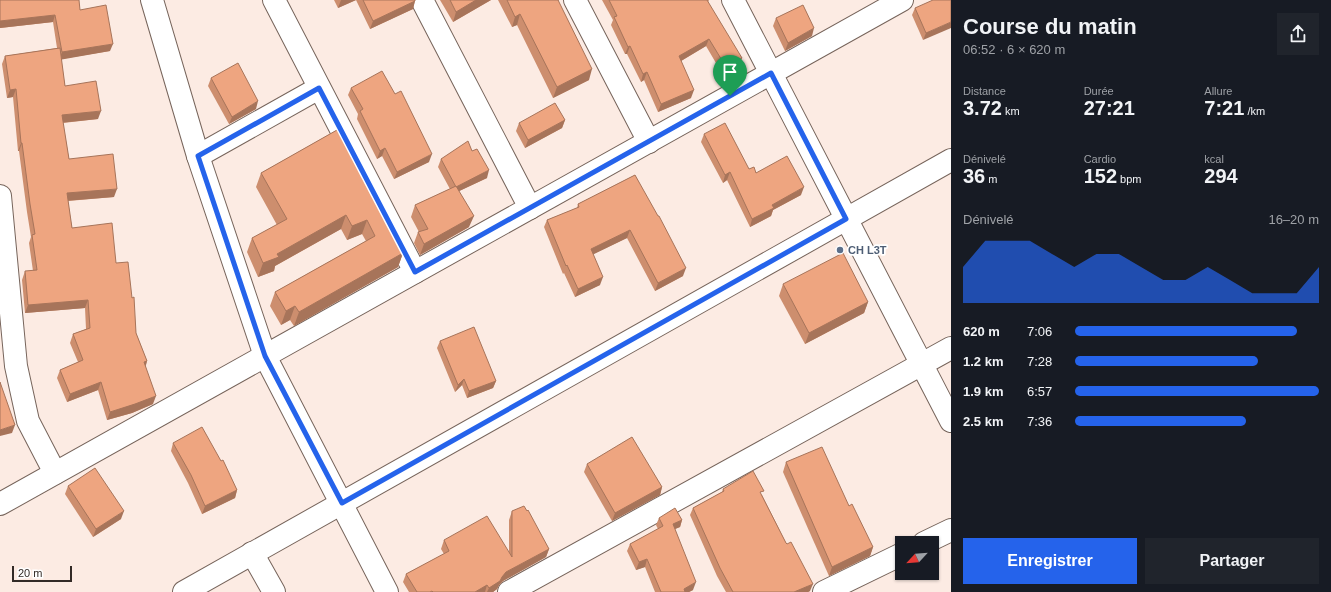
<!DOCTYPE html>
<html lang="fr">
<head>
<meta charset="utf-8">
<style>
  :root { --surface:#171b24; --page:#20242c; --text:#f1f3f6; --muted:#9ea1a6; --accent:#2563eb }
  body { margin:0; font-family:Helvetica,sans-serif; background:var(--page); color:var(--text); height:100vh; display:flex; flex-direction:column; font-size:15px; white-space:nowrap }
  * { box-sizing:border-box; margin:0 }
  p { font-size:13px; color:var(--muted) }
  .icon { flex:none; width:22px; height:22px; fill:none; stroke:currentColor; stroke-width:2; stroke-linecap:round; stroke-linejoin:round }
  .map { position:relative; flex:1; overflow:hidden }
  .sheet { display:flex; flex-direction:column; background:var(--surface); width:380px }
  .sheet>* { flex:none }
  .needle { width:26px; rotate:244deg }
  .fabs { position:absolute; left:895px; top:536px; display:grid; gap:8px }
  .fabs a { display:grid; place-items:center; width:44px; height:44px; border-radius:0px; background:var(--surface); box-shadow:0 1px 3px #0004; font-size:20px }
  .scale { position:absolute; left:12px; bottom:10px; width:60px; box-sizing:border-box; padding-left:4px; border:2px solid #322a26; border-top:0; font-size:11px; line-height:14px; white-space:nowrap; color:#322a26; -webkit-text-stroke:3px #fff; paint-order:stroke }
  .pin { position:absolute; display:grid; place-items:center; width:34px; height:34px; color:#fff; margin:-41px -17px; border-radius:50% 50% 50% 0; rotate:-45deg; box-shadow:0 0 4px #0007 }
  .pin .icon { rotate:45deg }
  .round { display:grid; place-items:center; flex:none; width:42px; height:42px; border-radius:0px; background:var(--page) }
  .headline { display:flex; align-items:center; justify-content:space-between; height:68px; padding:0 12px }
  h1 { font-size:22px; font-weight:700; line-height:30px }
  .figures { display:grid; grid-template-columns:repeat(3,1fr); gap:6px; height:68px; padding:4px 12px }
  .figures div { display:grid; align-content:center }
  .figures b { font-size:20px; font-weight:700 }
  .figures small { font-size:11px; font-weight:400 }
  .figures p { font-size:11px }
  .chart { height:112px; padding:8px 12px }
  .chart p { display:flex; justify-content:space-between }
  .chart svg { width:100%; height:72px; margin-top:4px; fill:var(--accent); opacity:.7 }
  .cta { display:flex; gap:8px; margin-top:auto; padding:8px 12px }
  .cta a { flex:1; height:46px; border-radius:0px; background:var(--accent); color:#fff; font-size:16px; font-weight:700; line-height:46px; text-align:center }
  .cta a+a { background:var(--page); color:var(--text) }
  ul { padding:0 12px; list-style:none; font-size:13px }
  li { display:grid; grid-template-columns:64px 48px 1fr; align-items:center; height:30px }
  li i { height:10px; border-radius:5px; background:var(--accent) }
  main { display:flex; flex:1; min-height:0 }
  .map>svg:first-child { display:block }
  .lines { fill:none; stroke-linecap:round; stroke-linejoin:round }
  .minor-casing { stroke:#76645b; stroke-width:24 }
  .tertiary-casing { stroke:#76645b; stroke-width:24 }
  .minor { stroke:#fff; stroke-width:22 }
  .tertiary { stroke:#fff; stroke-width:22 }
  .wall { fill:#cd8e6e }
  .shaded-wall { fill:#a7745a }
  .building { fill:#eea580; stroke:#a7745a }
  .route-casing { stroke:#fff; stroke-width:8 }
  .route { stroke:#2563eb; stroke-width:5 }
  .service-dot { fill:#5c6f8a; stroke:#fff; stroke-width:1.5 }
  .labels { text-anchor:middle; stroke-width:3.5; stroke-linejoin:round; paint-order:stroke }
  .service-label { font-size:11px; font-weight:bold; fill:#4e5e75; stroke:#fff; text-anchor:start }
</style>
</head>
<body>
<main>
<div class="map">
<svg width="951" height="592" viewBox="0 0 951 592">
  <rect width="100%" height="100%" fill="#fcebe3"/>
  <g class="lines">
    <defs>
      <g id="minor">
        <polyline points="152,0 198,156 265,356 387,592"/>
        <polyline points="274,0 415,272"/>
        <polyline points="422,0 530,208"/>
        <polyline points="575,0 649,142"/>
        <polyline points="733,0 951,421"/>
        <polyline points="198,156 319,88"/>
        <polyline points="0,196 16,366 28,421 55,473"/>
        <polyline points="0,504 902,0"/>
        <polyline points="924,543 951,530"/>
        <polyline points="252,553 274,592"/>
        <polyline points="509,592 951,348"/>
        <polyline points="824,592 902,554"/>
      </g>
      <polyline id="tertiary" points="184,592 951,160"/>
    </defs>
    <use href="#minor" class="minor-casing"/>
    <use href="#tertiary" class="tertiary-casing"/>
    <use href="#minor" class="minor"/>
    <use href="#tertiary" class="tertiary"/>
  </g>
  <g class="wall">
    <polygon points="0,0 80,10 110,51 61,59 65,86 98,119 63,123 69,159 114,197 68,201 72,228 116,263 132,298 136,333 147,361 145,367 153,404 132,413 107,420 98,390 67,402 57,378 60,370 78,362 70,343 73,334 86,329 85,308 25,313 22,280 25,271 33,271 29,243 31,237 27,212 19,151 18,151 13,97 7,98 2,64 5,56 57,48 53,22 0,28"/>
    <polygon points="334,0 415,0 413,9 370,29 356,0 338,8"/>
    <polygon points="440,0 491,0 453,22"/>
    <polygon points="498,0 559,0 558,2 589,80 553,98 517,25 512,27"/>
    <polygon points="602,0 709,0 708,2 739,66 723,75 706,46 681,61 691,98 658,112 644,80 641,82 627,54 625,54 611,25 613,20"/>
    <polygon points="951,0 923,40 912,15 915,8"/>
    <polygon points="776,18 812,36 785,51 773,26"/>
    <polygon points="211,78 256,109 229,124 208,86"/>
    <polygon points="351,88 429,162 394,179 382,156 377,159 357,119 358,114 348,95"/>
    <polygon points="565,120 562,128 525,148 516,131 519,123"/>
    <polygon points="337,130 403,253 398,267 294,326 290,320 281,325 270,306 275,292 366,241 362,234 347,240 341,229 275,266 274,271 258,277 247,252 252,238 277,225 256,187 261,173"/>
    <polygon points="704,134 749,169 801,195 773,210 771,216 750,227 727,180 723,183 701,142"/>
    <polygon points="472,151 487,178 459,191 469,227 420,255 414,243 418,232 419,232 411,217 415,205 450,189 438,167 441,159"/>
    <polygon points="635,175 683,276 655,291 627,238 593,254 600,285 575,297 564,273 563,274 544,227 547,220 577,208 578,204"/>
    <polygon points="783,284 868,302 864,313 805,344 779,296"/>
    <polygon points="440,341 496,381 493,388 467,398 462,385 455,392 437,348"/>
    <polygon points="173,443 221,461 237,490 235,498 202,514 188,483 171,451"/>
    <polygon points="786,462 849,506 873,547 870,556 829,576 783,472"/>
    <polygon points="587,464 662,487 660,495 612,521 584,472"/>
    <polygon points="68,486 121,519 93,537 65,494"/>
    <polygon points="723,489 762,495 810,591 808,592 726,592 717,576 690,515 693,508 722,492"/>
    <polygon points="512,511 549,549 546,557 503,581 499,585 497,589 493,592 409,592 403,582 406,574 444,554 441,549 444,540 509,552 509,520"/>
    <polygon points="659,518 682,520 680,527 675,529 693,590 689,592 655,592 645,567 636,570 627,551 630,544 658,529 656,525"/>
  </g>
  <g class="shaded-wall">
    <polygon points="341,0 356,0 338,8"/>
    <polygon points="476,0 491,0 453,22 456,12"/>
    <polygon points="415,1 413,9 370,29 373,21"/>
    <polygon points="520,14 517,25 512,27 515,17"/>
    <polygon points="55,15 53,22 0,28 0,21"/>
    <polygon points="951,22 951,28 923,40 926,33"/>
    <polygon points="814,28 812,36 785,51 788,43"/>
    <polygon points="709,39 706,46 676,64 679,56"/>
    <polygon points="113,44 110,51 59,60 62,52"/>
    <polygon points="630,46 627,54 625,54 628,47"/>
    <polygon points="742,58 739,66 723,75 726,67"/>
    <polygon points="592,69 589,80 553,98 557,87"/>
    <polygon points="647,72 644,80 641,82 643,74"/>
    <polygon points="16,89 13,97 7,98 10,90"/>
    <polygon points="694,90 691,98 658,112 661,104"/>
    <polygon points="258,101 256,109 229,124 232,117"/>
    <polygon points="101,111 98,119 59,123 62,115"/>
    <polygon points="565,120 562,128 525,148 528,140"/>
    <polygon points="21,143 22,143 19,151 18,151"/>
    <polygon points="385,148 382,156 377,159 380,151"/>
    <polygon points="432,154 429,162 394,179 397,172"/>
    <polygon points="489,170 487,178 453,194 456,187"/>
    <polygon points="730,172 727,180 723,183 725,175"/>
    <polygon points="804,187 801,195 773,210 771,216 750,227 752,219 772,205"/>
    <polygon points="117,189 114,197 64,201 67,193"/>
    <polygon points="346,215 341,229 275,266 274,271 258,277 263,263 277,254"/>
    <polygon points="474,216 469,227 420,255 424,244"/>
    <polygon points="367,220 362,234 347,240 352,226"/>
    <polygon points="630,230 627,238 588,257 591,249"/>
    <polygon points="403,253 398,267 294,326 299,312"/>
    <polygon points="686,268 683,276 655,291 658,283"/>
    <polygon points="603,277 600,285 575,297 578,289"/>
    <polygon points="88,300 85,308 25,313 28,305"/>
    <polygon points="868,302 864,313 805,344 809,333"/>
    <polygon points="295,306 290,320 281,325 286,311"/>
    <polygon points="147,361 145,369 144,362"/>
    <polygon points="464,379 462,385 455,392 458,385"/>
    <polygon points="496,381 493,388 467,398 469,391"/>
    <polygon points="101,382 98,390 67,402 70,394"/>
    <polygon points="156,396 153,404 132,413 107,420 110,412"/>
    <polygon points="15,425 12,433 0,436 0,430"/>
    <polygon points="662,487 660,495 612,521 615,513"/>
    <polygon points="237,490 235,498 202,514 205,506"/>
    <polygon points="124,511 121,519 93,537 96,529"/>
    <polygon points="682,520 680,527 670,531 673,524"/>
    <polygon points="873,547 870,556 829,576 832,567"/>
    <polygon points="549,549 546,557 503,581 499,585 497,589 493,592 487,592 489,588 506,572"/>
    <polygon points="647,559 645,567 636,570 639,562"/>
    <polygon points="696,582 693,590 689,592 683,592 684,589"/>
    <polygon points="813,584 810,591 808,592 794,592"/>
    <polygon points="487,585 485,592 475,592"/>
  </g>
  <g class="building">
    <polygon points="0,0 79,0 80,10 106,5 113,44 62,52 55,15 0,21"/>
    <polygon points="363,0 415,0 415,1 373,21"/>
    <polygon points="450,0 476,0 456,12"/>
    <polygon points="507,0 558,0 592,69 557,87 520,14 515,17"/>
    <polygon points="609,0 707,0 742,58 726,67 709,39 679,56 694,90 661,104 647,72 643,74 630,46 628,47 614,17 617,16"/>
    <polygon points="933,0 951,0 951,22 926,33 915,8"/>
    <polygon points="803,5 814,28 788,43 776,18"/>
    <polygon points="60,48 65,86 96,81 101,111 62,115 69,159 113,154 117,189 67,193 72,228 112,223 116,263 128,262 132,298 134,297 136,333 147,361 144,362 156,396 135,404 110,412 101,382 70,394 60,370 83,360 73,334 90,328 88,300 28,305 25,271 37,270 32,235 35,234 30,204 22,143 21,143 16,89 10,90 5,56"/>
    <polygon points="238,63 258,101 232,117 211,78"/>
    <polygon points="382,71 395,94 401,91 432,154 397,172 385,148 380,151 360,111 363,109 351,88"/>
    <polygon points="555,103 565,120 528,140 519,123"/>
    <polygon points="725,123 749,169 754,167 756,173 787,156 804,187 772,205 774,208 752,219 730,172 725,175 704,134"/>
    <polygon points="337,130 374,197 403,253 299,312 295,306 286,311 275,292 375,236 367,220 352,226 346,215 277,254 279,257 263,263 252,238 287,219 261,173"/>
    <polygon points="468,141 472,151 477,149 489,170 456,187 441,159"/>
    <polygon points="635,175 658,216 659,216 686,268 658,283 630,230 591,249 603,277 578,289 567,265 566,266 547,220 579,207 578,204"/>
    <polygon points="456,186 474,216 424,244 418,232 428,229 415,205"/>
    <polygon points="843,253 868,302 809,333 783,284"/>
    <polygon points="474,327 496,381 469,391 464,379 458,385 440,341"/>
    <polygon points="0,382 15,425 0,430"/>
    <polygon points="202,427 221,461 223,460 237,490 205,506 191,475 173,443"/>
    <polygon points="632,437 662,487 615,513 587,464"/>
    <polygon points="822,447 849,506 852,504 873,547 832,567 786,462"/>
    <polygon points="95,468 124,511 96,529 68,486"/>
    <polygon points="753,471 764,491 760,492 786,543 787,544 791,542 813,584 794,592 733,592 720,568 693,508 724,491 723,489"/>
    <polygon points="524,506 527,511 528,510 549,549 506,572 502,577 500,581 489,588 487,585 475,592 433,592 432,591 430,592 417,592 406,574 449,551 444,540 487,516 512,557 512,511"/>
    <polygon points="675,508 682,520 673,524 696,582 684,589 685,592 661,592 647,559 639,562 630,544 663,526 659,518"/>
  </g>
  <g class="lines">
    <defs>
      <polygon id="route" points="771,73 846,219 342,503 265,356 198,156 319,88 415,272"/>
    </defs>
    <use href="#route" class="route-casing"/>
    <use href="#route" class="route"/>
  </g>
  <circle class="service-dot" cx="840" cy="250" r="4"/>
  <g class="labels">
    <g class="service-label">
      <text x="848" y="254">CH L3T</text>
    </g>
  </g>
</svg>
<div class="fabs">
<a><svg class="needle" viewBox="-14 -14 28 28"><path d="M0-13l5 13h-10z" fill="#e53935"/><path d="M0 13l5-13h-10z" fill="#9ea1a6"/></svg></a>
</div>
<div class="scale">20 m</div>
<div class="pin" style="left:730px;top:96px;background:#1e9e55"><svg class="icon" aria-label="arrive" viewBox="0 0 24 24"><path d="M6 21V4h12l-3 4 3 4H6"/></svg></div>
</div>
<section class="sheet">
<div class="headline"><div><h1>Course du matin</h1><p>06:52 · 6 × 620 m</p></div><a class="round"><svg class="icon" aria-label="share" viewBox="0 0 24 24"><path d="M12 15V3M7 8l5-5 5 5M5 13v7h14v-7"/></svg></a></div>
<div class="figures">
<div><p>Distance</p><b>3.72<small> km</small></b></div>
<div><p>Durée</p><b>27:21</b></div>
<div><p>Allure</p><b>7:21<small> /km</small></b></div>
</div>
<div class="figures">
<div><p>Dénivelé</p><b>36<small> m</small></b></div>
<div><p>Cardio</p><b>152<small> bpm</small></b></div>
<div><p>kcal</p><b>294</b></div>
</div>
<div class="chart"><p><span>Dénivelé</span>16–20 m</p>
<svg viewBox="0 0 160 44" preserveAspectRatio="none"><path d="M0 44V22L10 6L20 6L30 6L40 14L50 22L60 14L70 14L80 22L90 30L100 30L110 22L120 30L130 38L140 38L150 38L160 22V44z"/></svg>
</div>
<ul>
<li><b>620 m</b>7:06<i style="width:91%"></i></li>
<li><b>1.2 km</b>7:28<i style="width:75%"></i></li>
<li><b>1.9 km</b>6:57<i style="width:100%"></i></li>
<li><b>2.5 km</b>7:36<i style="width:70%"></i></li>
</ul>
<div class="cta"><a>Enregistrer</a><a>Partager</a></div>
</section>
</main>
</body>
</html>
